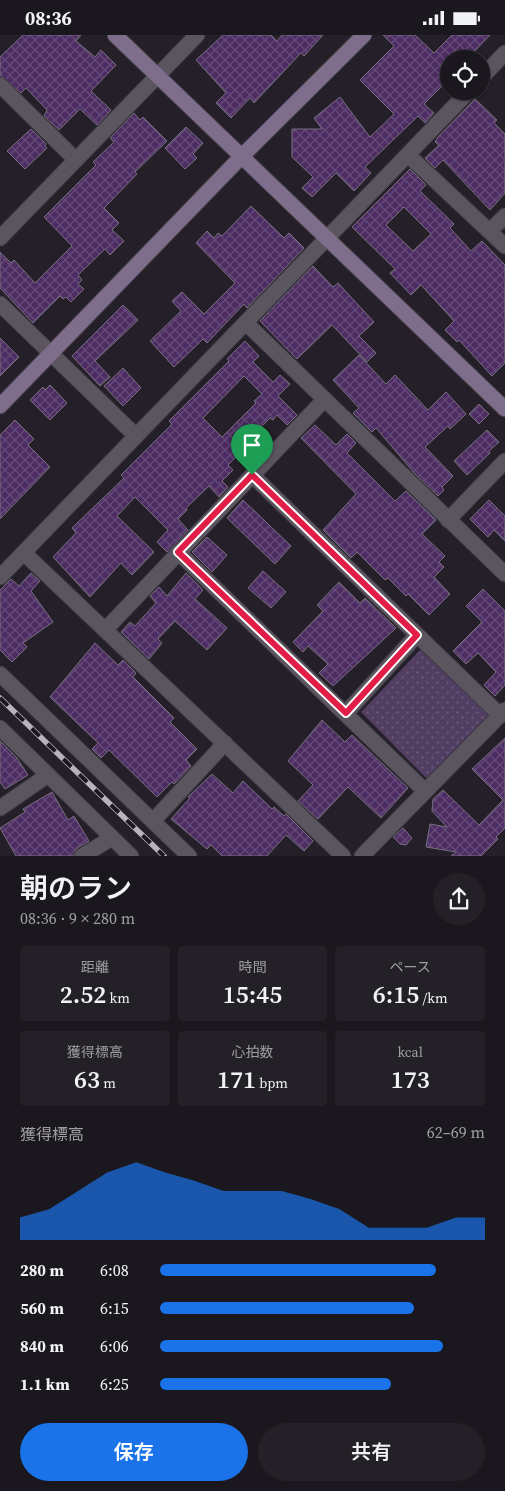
<!DOCTYPE html>
<html lang="ja">
<head>
<meta charset="utf-8">
<style>
  :root { --surface:#1b171e; --page:#242027; --text:#f1f3f6; --muted:#a09fa4; --line:#39363c; --accent:#1a73e8 }
  body { margin:0; font-family:"Source Serif 4","Noto Sans JP",serif; background:var(--page); color:var(--text); height:100vh; display:flex; flex-direction:column; font-size:19px; white-space:nowrap }
  * { box-sizing:border-box; margin:0 }
  p { font-size:16px; color:var(--muted) }
  .icon { flex:none; width:28px; height:28px; fill:none; stroke:currentColor; stroke-width:2; stroke-linecap:round; stroke-linejoin:round }
  .map { position:relative; height:821px; overflow:hidden }
  .side { display:flex; flex-direction:column; background:var(--surface); flex:1 }
  .side>* { flex:none }
  .fabs { position:absolute; left:440px; top:15px; display:grid; gap:10px }
  .fabs a { display:grid; place-items:center; width:50px; height:50px; border-radius:50%; background:var(--surface); box-shadow:0 1px 4px #0004,0 0 0 1px var(--line); font-size:25px }
  .pin { position:absolute; display:grid; place-items:center; width:42px; height:42px; color:#fff; margin:-51px -21px; border-radius:50% 50% 50% 0; rotate:-45deg; box-shadow:0 0 5px #0007 }
  .pin .icon { rotate:45deg }
  .round { display:grid; place-items:center; flex:none; width:52px; height:52px; border-radius:26px; background:var(--page) }
  .headline { display:flex; align-items:center; justify-content:space-between; height:85px; padding:0 20px }
  h1 { font-size:28px; font-weight:600; line-height:38px }
  .metrics { display:grid; grid-template-columns:repeat(3,1fr); gap:8px; height:85px; padding:5px 20px }
  .metrics div { display:grid; align-content:center; border-radius:5px; background:var(--page); text-align:center }
  .metrics b { font-size:25px; font-weight:600 }
  .metrics small { font-size:14px; font-weight:400 }
  .metrics p { font-size:14px }
  .chart { height:140px; padding:10px 20px }
  .chart p { display:flex; justify-content:space-between }
  .chart svg { width:100%; height:90px; margin-top:5px; fill:var(--accent); opacity:.7 }
  .cta { display:flex; gap:10px; margin-top:auto; padding:10px 20px }
  .cta a { flex:1; height:58px; border-radius:30px; background:var(--accent); color:#fff; font-size:20px; font-weight:600; line-height:58px; text-align:center }
  .cta a+a { background:var(--page); color:var(--text) }
  ul { padding:0 20px; list-style:none; font-size:16px }
  li { display:grid; grid-template-columns:80px 60px 1fr; align-items:center; height:38px }
  li i { height:12px; border-radius:6px; background:var(--accent) }
  .status { display:flex; justify-content:space-between; align-items:center; height:35px; padding:0 25px; background:var(--surface); direction:ltr }
  .status svg { height:14px; fill:currentColor }
  .map>svg:first-child { display:block }
  .park { fill:url(#park-dots) }
  .building { fill:url(#building-cross-hatch); stroke:#76707c; fill-rule:evenodd }
  .lines { fill:none; stroke-linecap:round; stroke-linejoin:round }
  .street-casing { stroke:#3d3941; stroke-width:17 }
  .secondary-casing { stroke:#3d3941; stroke-width:17 }
  .street { stroke:#5b5560; stroke-width:15 }
  .secondary { stroke:#7e6d8b; stroke-width:15 }
  .rail-casing { stroke:#b8b4bb; stroke-width:5.5 }
  .rail { stroke:#1b161f; stroke-width:4; stroke-dasharray:11; stroke-linecap:butt }
  .route-casing { stroke:#fff; stroke-width:10 }
  .route { stroke:#e11d48; stroke-width:6 }
</style>
</head>
<body>
<div class="status"><b>08:36</b><svg viewBox="0 0 49 12"><path d="M0 12V9h3v3zM5 12V6h3v6zM10 12V3h3v9zM15 12V0h3v12zM26 1h20v11H26zM47 4h2v5h-2z"/></svg></div>
<div class="map">
<svg width="505" height="821" viewBox="0 0 505 821">
  <defs>
    <pattern id="park-dots" width="8" height="8" patternUnits="userSpaceOnUse" patternTransform="scale(1.25)"><rect width="8" height="8" fill="#523e62"/><path d="M2 2h.1M6 6h.1" fill="none" stroke="#6b5a79" stroke-width="1.8" stroke-linecap="round"/></pattern>
    <pattern id="building-cross-hatch" width="8" height="8" patternUnits="userSpaceOnUse" patternTransform="scale(1.25)"><rect width="8" height="8" fill="#4c2c62"/><path d="M0 0l8 8M0 8l8-8" fill="none" stroke="#664a79"/></pattern>
  </defs>
  <rect width="100%" height="100%" fill="#241f28"/>
  <polygon class="park" points="423,612 491,680 429,746 361,677"/>
  <g class="building">
    <polygon points="23,0 81,0 76,6 95,22 101,15 116,30 91,56 111,75 97,90 80,74 59,95 44,81 47,75 26,53 21,58 0,40 0,22"/>
    <polygon points="223,0 271,0 277,6 282,0 323,0 304,21 301,18 254,68 250,63 231,83 216,68 226,58 196,25"/>
    <polygon points="383,0 415,0 434,18 452,0 490,0 467,24 449,24 449,44 424,69 434,78 425,88 418,81 391,107 365,132 371,138 354,156 336,138 312,162 302,153 313,142 292,122 292,94 322,94 314,83 340,62 370,102 394,79 360,45 394,11"/>
    <polygon points="475,64 497,85 494,88 505,99 505,158 490,175 443,125 435,133 425,123 439,110 435,107 438,102"/>
    <polygon points="134,78 140,85 143,82 167,106 135,137 137,139 104,173 119,188 112,195 124,206 110,220 105,214 78,240 82,245 78,249 84,254 71,267 66,262 63,264 60,261 33,288 0,253 0,217 11,228 14,225 35,248 72,211 44,182 96,130 93,127 114,107 110,103"/>
    <polygon points="186,92 203,108 193,119 197,123 185,134 165,113"/>
    <polygon points="31,94 46,109 45,111 47,113 25,134 7,116"/>
    <path d="M410 134 426 150 420 156 454 189 450 193 471 216 482 206 505 230V328L492 341 459 305 457 307 445 295 454 286 421 250 411 260 390 238 395 234 352 192ZM404 172 431 199 413 216 386 190Z"/>
    <polygon points="251,171 284,203 289,198 304,213 247,273 244,269 207,308 203,304 174,332 150,306 181,276 172,266 182,257 204,279 235,248 196,208 207,196 214,203 218,198 222,201"/>
    <polygon points="313,231 333,252 338,248 374,287 359,301 376,318 367,327 332,290 297,324 260,286"/>
    <polygon points="123,270 138,285 95,326 110,342 100,351 72,321"/>
    <polygon points="0,303 19,322 0,341"/>
    <path d="M245 306 259 321 253 327 273 347 280 340 290 349 278 361 297 380 287 390 277 380 273 385 270 383 237 416 240 418 228 430 233 435 222 446 228 452 219 462 209 451 186 473 187 475 178 484 188 495 167 517 157 507 168 495 135 462 117 481 154 517 132 540 121 528 90 562 53 522 76 498 72 493 124 443 121 440 172 389 169 386 229 326 227 324ZM244 341 262 359 254 366 256 368 222 402 203 383Z"/>
    <polygon points="359,320 386,349 395,340 428,375 446,357 466,379 450,394 448,391 425,412 453,441 442,452 444,455 438,461 415,439 376,393 372,397 353,378 359,373 333,345"/>
    <polygon points="123,333 141,353 123,371 104,351"/>
    <polygon points="50,350 67,368 50,385 30,365 43,352 45,355"/>
    <polygon points="479,369 489,379 479,389 469,379"/>
    <polygon points="15,385 34,404 28,410 50,432 0,484 0,400"/>
    <polygon points="315,390 336,410 347,399 356,408 347,418 395,466 406,456 436,485 422,499 445,521 439,527 444,532 434,542 450,559 429,580 408,559 406,561 388,543 385,545 357,517 351,523 323,495 356,459 301,403"/>
    <polygon points="487,395 499,407 489,416 490,418 467,440 454,426"/>
    <polygon points="243,465 291,511 275,529 227,483"/>
    <polygon points="489,465 505,481 505,506 494,495 488,502 470,484"/>
    <polygon points="207,502 227,520 212,537 192,517"/>
    <polygon points="263,536 286,557 271,573 248,553"/>
    <polygon points="31,538 40,546 31,556 53,587 23,608 27,612 12,627 0,615 0,555 11,544 19,551"/>
    <polygon points="186,538 203,555 195,564 227,593 207,615 175,586 158,604 162,608 149,624 121,597 130,587 135,591 156,568 150,561 159,552 167,561"/>
    <polygon points="339,547 360,568 365,563 396,593 333,651 319,638 328,629 308,611 303,617 293,607 323,576 317,570"/>
    <polygon points="483,554 505,576 505,650 495,661 484,650 496,637 478,618 466,629 453,616 482,587 466,571"/>
    <polygon points="95,608 118,630 123,625 136,638 133,642 174,683 170,687 197,714 186,725 191,731 174,749 172,747 157,762 109,715 101,723 92,714 98,708 50,662"/>
    <polygon points="322,685 345,707 352,700 408,753 381,783 348,752 318,784 298,766 313,750 288,726"/>
    <polygon points="505,703 505,793 496,802 498,804 481,821 451,821 456,817 426,812 430,789 447,792 432,776 433,764 443,755 479,790 503,765 472,734"/>
    <polygon points="0,706 17,723 28,740 5,754 0,747"/>
    <polygon points="212,739 233,758 243,746 272,774 274,772 284,781 286,779 313,806 304,816 286,800 267,821 222,821 211,810 207,814 171,784 190,763 188,762"/>
    <polygon points="52,757 68,785 74,781 89,806 77,813 73,821 16,821 0,793 25,777 23,774"/>
    <polygon points="403,793 412,803 406,810 400,809 393,802"/>
  </g>
  <g class="lines">
    <defs>
      <g id="street">
        <polyline points="481,43 505,18"/>
        <polyline points="0,50 75,124"/>
        <polyline points="408,120 505,211"/>
        <polyline points="490,196 505,181"/>
        <polyline points="0,203 197,0"/>
        <polyline points="0,269 136,401"/>
        <polyline points="246,288 505,539"/>
        <polyline points="252,440 500,680"/>
        <polyline points="448,485 505,426"/>
        <polyline points="178,517 425,756"/>
        <polyline points="24,518 343,821"/>
        <polyline points="0,542 469,56"/>
        <polyline points="105,595 324,365"/>
        <polyline points="0,639 189,821"/>
        <polyline points="346,678 417,600"/>
        <polyline points="0,693 131,821"/>
        <polyline points="0,773 48,740"/>
        <polyline points="153,786 225,708"/>
        <polyline points="82,821 112,803"/>
        <polyline points="362,821 505,675"/>
      </g>
      <g id="secondary">
        <polyline points="115,0 505,374"/>
        <polyline points="0,371 242,121 364,0"/>
      </g>
    </defs>
    <use href="#street" class="street-casing"/>
    <use href="#secondary" class="secondary-casing"/>
    <use href="#street" class="street"/>
    <use href="#secondary" class="secondary"/>
    <defs>
      <polyline id="rail" points="0,663 164,821"/>
    </defs>
    <use href="#rail" class="rail-casing"/>
    <use href="#rail" class="rail"/>
  </g>
  <g class="lines">
    <defs>
      <polygon id="route" points="252,440 417,600 346,678 178,517"/>
    </defs>
    <use href="#route" class="route-casing"/>
    <use href="#route" class="route"/>
  </g>
</svg>
<div class="fabs">
<a><svg class="icon" aria-label="locate" viewBox="0 0 24 24"><circle cx="12" cy="12" r="6"/><path d="M12 2v4M12 18v4M2 12h4M18 12h4"/></svg></a>
</div>
<div class="pin" style="left:252px;top:440px;background:#1e9e55"><svg class="icon" aria-label="arrive" viewBox="0 0 24 24"><path d="M6 21V4h12l-3 4 3 4H6"/></svg></div>
</div>
<section class="side">
<div class="headline"><div><h1>朝のラン</h1><p>08:36 · 9 × 280 m</p></div><a class="round"><svg class="icon" aria-label="share" viewBox="0 0 24 24"><path d="M12 15V3M7 8l5-5 5 5M5 13v7h14v-7"/></svg></a></div>
<div class="metrics">
<div><p>距離</p><b>2.52<small> km</small></b></div>
<div><p>時間</p><b>15:45</b></div>
<div><p>ペース</p><b>6:15<small> /km</small></b></div>
</div>
<div class="metrics">
<div><p>獲得標高</p><b>63<small> m</small></b></div>
<div><p>心拍数</p><b>171<small> bpm</small></b></div>
<div><p>kcal</p><b>173</b></div>
</div>
<div class="chart"><p><span>獲得標高</span>62–69 m</p>
<svg viewBox="0 0 160 44" preserveAspectRatio="none"><path d="M0 44V33L10 29L20 20L30 11L40 6L50 11L60 15L70 20L80 20L90 20L100 24L110 29L120 38L130 38L140 38L150 33L160 33V44z"/></svg>
</div>
<ul>
<li><b>280 m</b>6:08<i style="width:85%"></i></li>
<li><b>560 m</b>6:15<i style="width:78%"></i></li>
<li><b>840 m</b>6:06<i style="width:87%"></i></li>
<li><b>1.1 km</b>6:25<i style="width:71%"></i></li>
</ul>
<div class="cta"><a>保存</a><a>共有</a></div>
</section>
</body>
</html>
